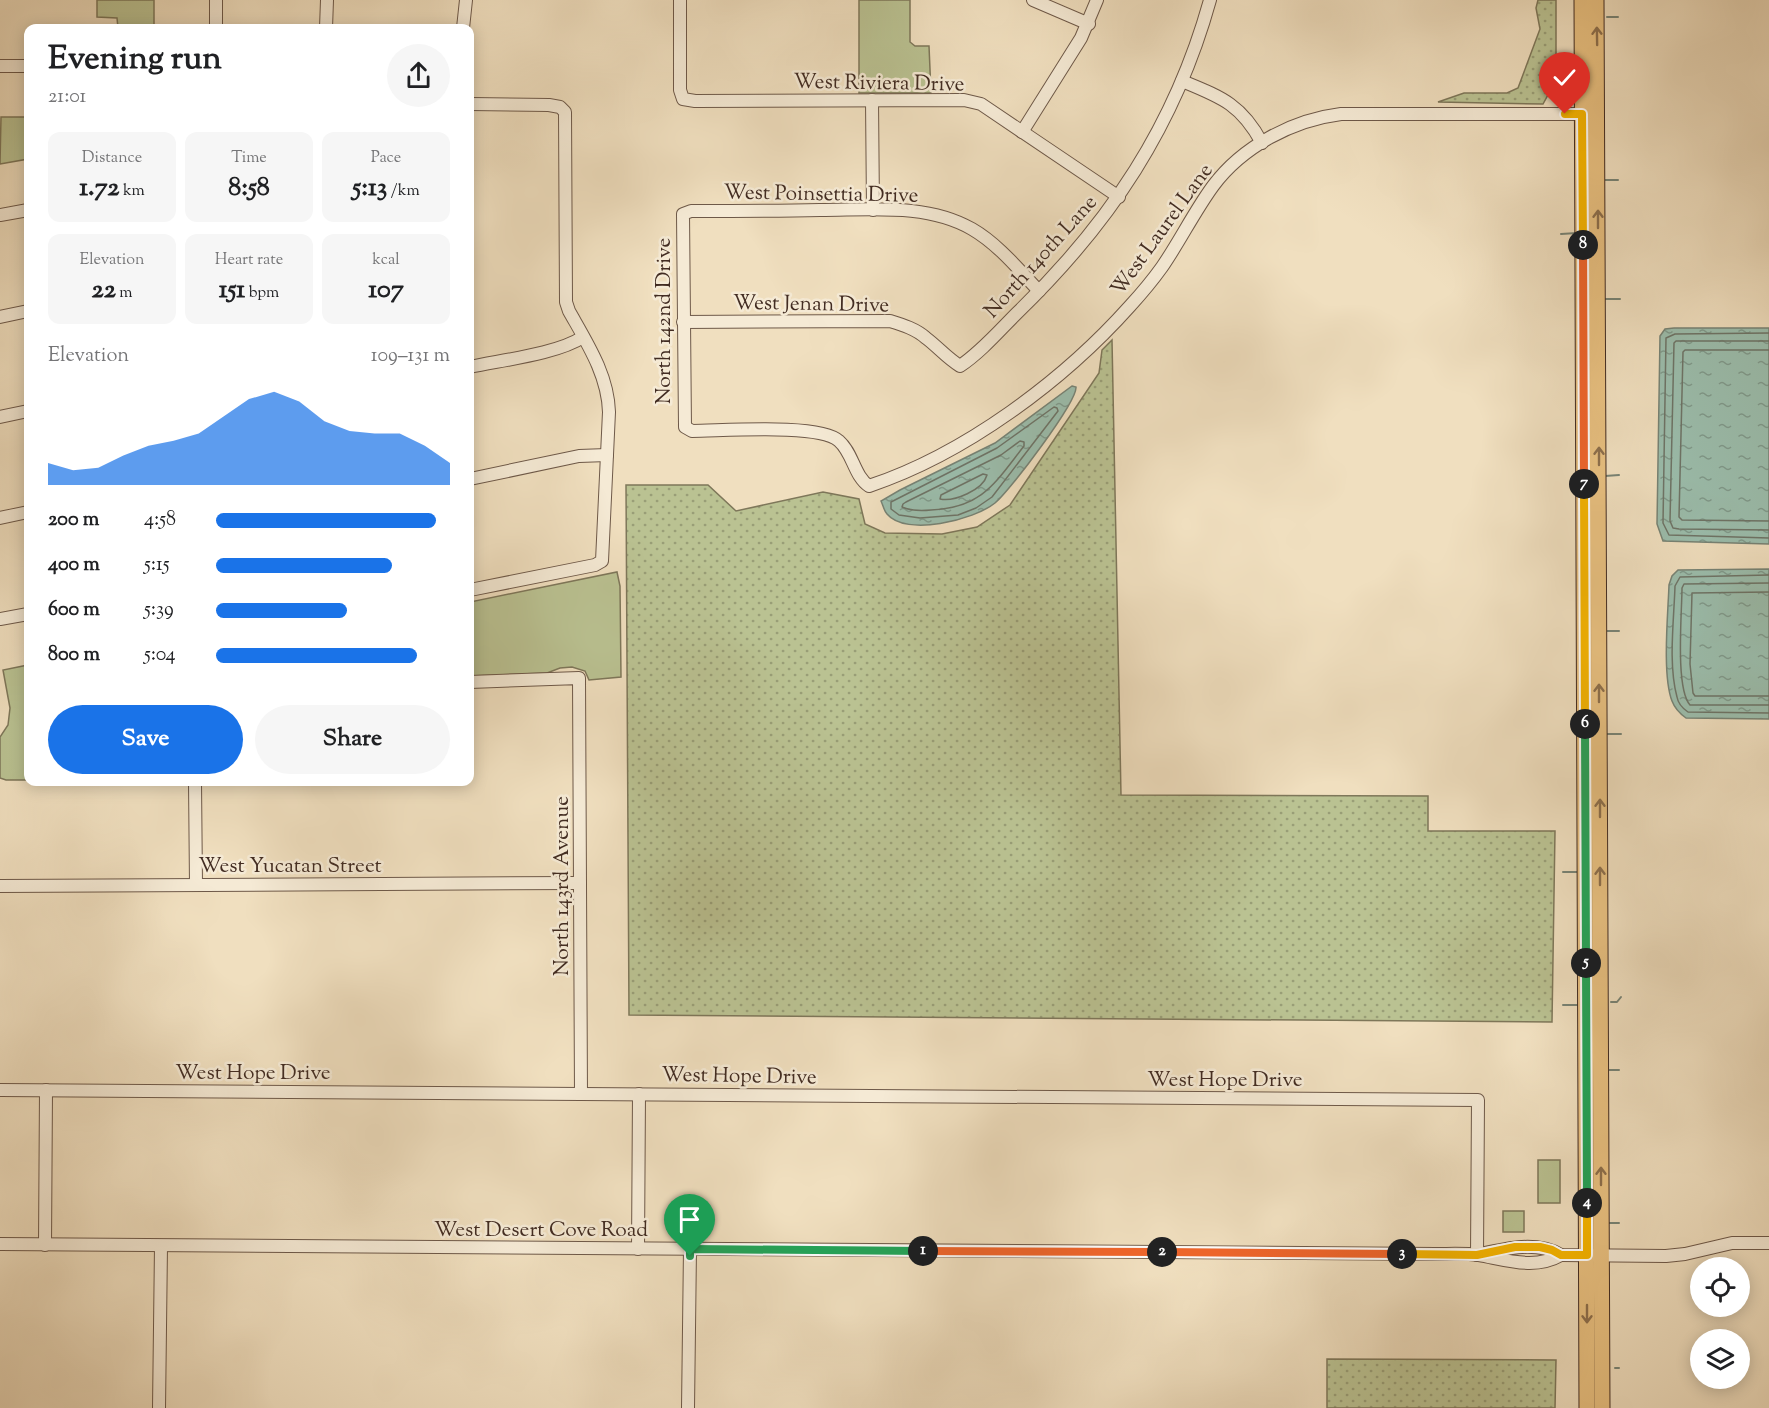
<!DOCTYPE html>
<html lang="en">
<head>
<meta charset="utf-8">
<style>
  :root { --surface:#fff; --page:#f6f6f6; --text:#202124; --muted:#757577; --accent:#1a73e8 }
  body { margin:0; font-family:"Sorts Mill Goudy",serif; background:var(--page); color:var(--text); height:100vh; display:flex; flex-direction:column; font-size:22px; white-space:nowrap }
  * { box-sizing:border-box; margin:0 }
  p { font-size:20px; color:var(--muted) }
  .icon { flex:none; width:33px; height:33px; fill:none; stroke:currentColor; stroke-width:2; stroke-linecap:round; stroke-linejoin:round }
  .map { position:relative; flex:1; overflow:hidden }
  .sheet { position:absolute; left:24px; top:24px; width:450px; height:762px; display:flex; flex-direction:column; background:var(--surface); border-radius:12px; box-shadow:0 3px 15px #0003 }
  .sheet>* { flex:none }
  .buttons { position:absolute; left:1690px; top:1257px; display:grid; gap:12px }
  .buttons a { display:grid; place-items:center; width:60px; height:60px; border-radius:50%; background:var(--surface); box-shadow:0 3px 15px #0003; font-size:30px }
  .pin { position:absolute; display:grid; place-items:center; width:51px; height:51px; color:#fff; margin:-62px -26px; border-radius:50% 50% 50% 0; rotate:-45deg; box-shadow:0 0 6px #0007 }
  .pin .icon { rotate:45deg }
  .km { position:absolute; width:30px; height:30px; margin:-15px; border-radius:50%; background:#222; color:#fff; font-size:16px; line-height:30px; text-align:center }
  .round { display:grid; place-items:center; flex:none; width:63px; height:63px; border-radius:32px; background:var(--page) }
  .overview { display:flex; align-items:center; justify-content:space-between; height:102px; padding:0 24px }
  h1 { font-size:33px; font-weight:700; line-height:45px }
  .stats { display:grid; grid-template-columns:repeat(3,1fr); gap:9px; height:102px; padding:6px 24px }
  .stats div { display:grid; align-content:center; border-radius:12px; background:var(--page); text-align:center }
  .stats b { font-size:26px; font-weight:700 }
  .stats small { font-size:16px; font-weight:400 }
  .stats p { font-size:16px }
  .chart { height:168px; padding:12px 24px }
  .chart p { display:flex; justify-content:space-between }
  .chart svg { width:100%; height:108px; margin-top:6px; fill:var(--accent); opacity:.7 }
  .primary-button { display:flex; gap:12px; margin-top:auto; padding:12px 24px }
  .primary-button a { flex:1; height:69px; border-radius:36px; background:var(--accent); color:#fff; font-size:24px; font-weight:700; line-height:69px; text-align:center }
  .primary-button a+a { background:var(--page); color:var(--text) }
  ul { padding:0 24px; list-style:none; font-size:20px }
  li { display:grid; grid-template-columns:96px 72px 1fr; align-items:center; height:45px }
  li i { height:15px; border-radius:8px; background:var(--accent) }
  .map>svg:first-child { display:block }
  .grass { fill:url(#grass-dots); stroke:#7e775a; stroke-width:1.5 }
  .park { fill:#bac292; stroke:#7e775a; stroke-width:1.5 }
  .water { fill:url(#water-ripples); stroke:#778375; stroke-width:1.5 }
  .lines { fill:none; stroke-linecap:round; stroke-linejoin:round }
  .shore { stroke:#6e7467; stroke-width:1.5 }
  .stream { stroke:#778375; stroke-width:2 }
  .minor-casing { stroke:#6e5949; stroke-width:14 }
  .major-casing { stroke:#422c22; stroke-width:17 }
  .minor { stroke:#f5ead5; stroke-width:12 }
  .major { stroke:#e8c080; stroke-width:15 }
  .oneway { stroke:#8d6f4c }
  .split-1-casing { stroke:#fff; stroke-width:12 }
  .split-2-casing { stroke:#fff; stroke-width:12 }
  .split-3-casing { stroke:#fff; stroke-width:12 }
  .split-4-casing { stroke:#fff; stroke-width:12 }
  .split-5-casing { stroke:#fff; stroke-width:12 }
  .split-6-casing { stroke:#fff; stroke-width:12 }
  .split-7-casing { stroke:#fff; stroke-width:12 }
  .split-8-casing { stroke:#fff; stroke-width:12 }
  .split-9-casing { stroke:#fff; stroke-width:12 }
  .split-1 { stroke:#22a559; stroke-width:8 }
  .split-2 { stroke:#f0652b; stroke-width:8 }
  .split-3 { stroke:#f0652b; stroke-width:8 }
  .split-4 { stroke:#f5b400; stroke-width:8 }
  .split-5 { stroke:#22a559; stroke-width:8 }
  .split-6 { stroke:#22a559; stroke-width:8 }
  .split-7 { stroke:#f5b400; stroke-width:8 }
  .split-8 { stroke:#f0652b; stroke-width:8 }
  .split-9 { stroke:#f5b400; stroke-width:8 }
  .labels { text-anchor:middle; stroke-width:5; stroke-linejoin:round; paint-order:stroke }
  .street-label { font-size:21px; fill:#422c22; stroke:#f5ead5 }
</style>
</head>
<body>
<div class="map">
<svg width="1769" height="1408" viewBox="0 0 1769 1408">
  <defs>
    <pattern id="grass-dots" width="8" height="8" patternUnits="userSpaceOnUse" patternTransform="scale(1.5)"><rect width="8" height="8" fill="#bac292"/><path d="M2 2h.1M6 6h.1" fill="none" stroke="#999e77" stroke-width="1.8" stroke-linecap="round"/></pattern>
    <pattern id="water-ripples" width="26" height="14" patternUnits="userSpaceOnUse" patternTransform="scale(1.5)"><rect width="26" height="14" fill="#9bbdac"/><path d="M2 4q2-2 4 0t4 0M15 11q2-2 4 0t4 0" fill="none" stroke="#809a8c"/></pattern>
  </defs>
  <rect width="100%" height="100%" fill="#f0dfbf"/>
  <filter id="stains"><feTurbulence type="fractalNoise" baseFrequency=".00333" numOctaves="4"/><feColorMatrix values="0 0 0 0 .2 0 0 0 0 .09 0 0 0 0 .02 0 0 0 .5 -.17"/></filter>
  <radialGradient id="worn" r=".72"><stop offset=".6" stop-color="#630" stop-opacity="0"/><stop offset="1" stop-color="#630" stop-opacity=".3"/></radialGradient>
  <g class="grass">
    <polygon points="1538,0 1556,0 1556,80 1543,104 1438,102 1464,93 1507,93 1518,88 1540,29 1536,8"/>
    <polygon points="1112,340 1121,795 1428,796 1428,831 1555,831 1552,1022 629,1015 626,485 708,485 736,511 823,492 859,499 865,524 885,533 942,534 977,527 1010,505 1099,373 1102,350"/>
    <polygon points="1327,1359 1556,1360 1555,1408 1327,1408"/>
  </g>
  <g class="park">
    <polygon points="97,0 154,0 154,28 118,28 117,18 97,17"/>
    <polygon points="859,0 910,0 910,42 915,46 929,46 931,93 859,93"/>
    <polygon points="1,117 28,117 28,159 0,164"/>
    <polygon points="617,572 620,586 621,677 589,680 585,671 572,667 560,668 547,673 470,676 470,602"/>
    <polygon points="28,665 28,780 6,780 0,778 0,737 8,725 10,708 3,670"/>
    <rect x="1538" y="1160" width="22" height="43"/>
    <rect x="1503" y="1211" width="21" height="21"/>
  </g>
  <g class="water">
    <polygon points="1674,328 1769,328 1769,544 1663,541 1657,524 1660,336 1665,329"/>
    <path d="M1072 386 1076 387C1077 402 1009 492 995 503 974 520 906 537 887 514 884 511 883 505 881 501L900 490 995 443Z"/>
    <path d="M1769 569V719L1686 718C1679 713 1675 709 1672 701 1662 675 1668 614 1669 585L1672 576 1678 570Z"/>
  </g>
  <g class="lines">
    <g class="shore">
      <polyline points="1769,333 1675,334 1666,338 1663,523 1669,535 1769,538"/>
      <polyline points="1769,341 1676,341 1674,343 1670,521 1673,528 1679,529 1769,530"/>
      <polyline points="1769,350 1685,350 1683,352 1679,517 1682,520 1769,521"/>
      <polygon points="1054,407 1057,408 1058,411 992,497 976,508 958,515 920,518 899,515 891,509 891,502 997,448"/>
      <path d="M1020 441 1024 442V446C995 483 982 508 931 510 921 511 911 511 902 507L903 504 906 502 1001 455Z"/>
      <path d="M983 474 987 475C983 490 954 502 940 499L941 495Z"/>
      <path d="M1769 575 1680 577 1675 586C1674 620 1668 664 1677 697 1678 703 1682 708 1688 712L1769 713"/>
      <path d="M1769 583 1684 584 1682 588C1682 612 1675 688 1690 705H1769"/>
      <polyline points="1769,592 1692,593 1690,664 1693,693 1695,696 1769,696"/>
    </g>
    <g class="stream">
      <polyline points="1607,17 1618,17"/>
      <polyline points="1604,180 1618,180"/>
      <polyline points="1561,234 1577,233"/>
      <polyline points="1604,299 1620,299"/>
      <polyline points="1605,476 1619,475"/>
      <polyline points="1606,631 1619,631"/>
      <polyline points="1606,734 1621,734"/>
      <polyline points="1563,872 1579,872"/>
      <polyline points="1611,1002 1617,1002 1621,997"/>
      <polyline points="1563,1005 1580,1005"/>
      <polyline points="1608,1070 1619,1070"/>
      <polyline points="1609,1223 1619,1223"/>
      <polyline points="1615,1368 1619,1368"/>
    </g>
    <defs>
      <g id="minor">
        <polyline points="680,0 680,90 683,99 695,101 964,100 981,104 1119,197"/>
        <polyline points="1033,0 1089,24"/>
        <polyline points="216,28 216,0"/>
        <polyline points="326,28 327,0"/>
        <polyline points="463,28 466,0"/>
        <polyline points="0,66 28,66"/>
        <path d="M1182 81C1221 97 1241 104 1262 143"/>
        <polyline points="872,100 873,210"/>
        <path d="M470 104 549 105 560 107 565 112 566 302 569 311C587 343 608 375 609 412L602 561 595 565 470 590"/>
        <polyline points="1022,132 1081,38 1097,0"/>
        <polyline points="0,215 28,210"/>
        <path d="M1039 291C1019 270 998 244 972 229 927 203 870 210 820 210 777 211 734 211 691 211L683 214 685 427 692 431C722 431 820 423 839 441 853 453 854 476 869 486 965 454 1063 381 1130 306 1141 294 1152 281 1162 267 1180 241 1194 212 1213 186 1242 147 1292 120 1341 114H1590"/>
        <polyline points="0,317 28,311"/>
        <path d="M683 322 890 321C903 325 916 329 926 338 938 347 947 358 960 366 981 352 999 331 1017 313 1110 223 1175 126 1210 0"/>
        <path d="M470 367C502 360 557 354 583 337"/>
        <polyline points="0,417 28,411"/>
        <polyline points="470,479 579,456 607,455"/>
        <polyline points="0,518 28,512"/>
        <polyline points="0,619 28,614"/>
        <polyline points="470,682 579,678 581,1094"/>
        <polyline points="195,782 196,885"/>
        <polyline points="0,886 580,883"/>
        <polyline points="0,1090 1478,1100 1477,1255"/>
        <path d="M0 1244 1436 1254C1450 1254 1465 1253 1479 1255 1507 1260 1535 1270 1561 1255"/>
        <polyline points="45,1245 46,1090"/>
        <polyline points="638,1249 639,1094"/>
        <path d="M1481 1254C1507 1248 1537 1241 1561 1255L1666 1256 1685 1254 1732 1243H1769"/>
        <polyline points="159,1408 161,1246"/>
        <polyline points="688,1408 690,1249"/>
      </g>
      <g id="major">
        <polyline points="1582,0 1587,1408"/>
        <polyline points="1596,0 1602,1408"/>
      </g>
    </defs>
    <use href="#minor" class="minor-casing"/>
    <use href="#major" class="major-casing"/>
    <use href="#minor" class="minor"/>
    <use href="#major" class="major"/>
  </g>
  <defs><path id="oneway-shaft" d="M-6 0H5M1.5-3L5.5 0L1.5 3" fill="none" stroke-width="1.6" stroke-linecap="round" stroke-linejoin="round" transform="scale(1.5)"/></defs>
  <g class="oneway">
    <use href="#oneway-shaft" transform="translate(1597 36) rotate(-91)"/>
    <use href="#oneway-shaft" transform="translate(1598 219) rotate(-90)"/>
    <use href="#oneway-shaft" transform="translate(1599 456) rotate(-90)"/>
    <use href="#oneway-shaft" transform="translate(1599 693) rotate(-90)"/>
    <use href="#oneway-shaft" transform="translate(1600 808) rotate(-90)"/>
    <use href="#oneway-shaft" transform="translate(1600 876) rotate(-90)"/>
    <use href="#oneway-shaft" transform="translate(1601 1176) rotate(-90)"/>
    <use href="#oneway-shaft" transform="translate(1587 1314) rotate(90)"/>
  </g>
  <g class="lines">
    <defs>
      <polyline id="split-1" points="690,1256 690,1249 923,1251"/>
      <polyline id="split-2" points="923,1251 1162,1252"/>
      <polyline id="split-3" points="1162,1252 1402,1254"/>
      <polyline id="split-4" points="1402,1254 1477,1255 1515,1247 1540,1247 1552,1250 1561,1255 1587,1255 1587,1203"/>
      <polyline id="split-5" points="1586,963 1587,1203"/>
      <polyline id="split-6" points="1585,724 1586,963"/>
      <polyline id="split-7" points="1584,484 1585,724"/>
      <polyline id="split-8" points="1583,245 1584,484"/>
      <polyline id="split-9" points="1565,114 1582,114 1583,245"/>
    </defs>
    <use href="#split-1" class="split-1-casing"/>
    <use href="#split-2" class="split-2-casing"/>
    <use href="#split-3" class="split-3-casing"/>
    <use href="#split-4" class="split-4-casing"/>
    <use href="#split-5" class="split-5-casing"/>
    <use href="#split-6" class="split-6-casing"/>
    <use href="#split-7" class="split-7-casing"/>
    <use href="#split-8" class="split-8-casing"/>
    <use href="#split-9" class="split-9-casing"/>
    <use href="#split-1" class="split-1"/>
    <use href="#split-2" class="split-2"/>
    <use href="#split-3" class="split-3"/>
    <use href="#split-4" class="split-4"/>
    <use href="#split-5" class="split-5"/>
    <use href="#split-6" class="split-6"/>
    <use href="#split-7" class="split-7"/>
    <use href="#split-8" class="split-8"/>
    <use href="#split-9" class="split-9"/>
  </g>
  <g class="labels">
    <g class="street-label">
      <text transform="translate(879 82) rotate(1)" y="7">West Riviera Drive</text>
      <text transform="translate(821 193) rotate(1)" y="7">West Poinsettia Drive</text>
      <text transform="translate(1161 229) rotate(-54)" y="7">West Laurel Lane</text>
      <text transform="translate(1040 256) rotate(-48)" y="7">North 140th Lane</text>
      <text transform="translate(811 303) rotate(1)" y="7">West Jenan Drive</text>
      <text transform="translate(663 321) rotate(-90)" y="7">North 142nd Drive</text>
      <text x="290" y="872">West Yucatan Street</text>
      <text transform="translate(561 886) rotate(-90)" y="7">North 143rd Avenue</text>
      <text x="253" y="1079">West Hope Drive</text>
      <text transform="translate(739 1075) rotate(1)" y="7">West Hope Drive</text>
      <text x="1225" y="1086">West Hope Drive</text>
      <text x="541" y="1236">West Desert Cove Road</text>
    </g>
  </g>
  <rect width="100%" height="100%" filter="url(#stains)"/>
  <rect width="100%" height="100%" fill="url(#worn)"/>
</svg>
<div class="buttons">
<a><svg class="icon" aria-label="locate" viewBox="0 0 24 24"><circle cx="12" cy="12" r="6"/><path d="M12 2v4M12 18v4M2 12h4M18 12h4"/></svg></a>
<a><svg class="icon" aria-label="layers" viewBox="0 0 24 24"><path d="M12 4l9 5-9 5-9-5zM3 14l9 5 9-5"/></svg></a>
</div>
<div class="pin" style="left:690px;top:1256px;background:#1e9e55"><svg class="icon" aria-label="arrive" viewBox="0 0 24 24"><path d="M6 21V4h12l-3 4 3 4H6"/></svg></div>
<div class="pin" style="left:1565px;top:114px;background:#d93025"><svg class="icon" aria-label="check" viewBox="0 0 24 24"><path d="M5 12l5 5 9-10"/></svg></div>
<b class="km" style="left:923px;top:1251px">1</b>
<b class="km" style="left:1162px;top:1252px">2</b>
<b class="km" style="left:1402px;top:1254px">3</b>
<b class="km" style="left:1587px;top:1203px">4</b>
<b class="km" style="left:1586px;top:963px">5</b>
<b class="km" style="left:1585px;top:724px">6</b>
<b class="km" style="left:1584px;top:484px">7</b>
<b class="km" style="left:1583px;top:245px">8</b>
<section class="sheet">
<div class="overview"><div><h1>Evening run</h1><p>21:01</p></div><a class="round"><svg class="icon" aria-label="share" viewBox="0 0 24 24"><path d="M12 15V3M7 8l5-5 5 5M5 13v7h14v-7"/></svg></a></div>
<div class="stats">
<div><p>Distance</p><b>1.72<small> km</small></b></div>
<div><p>Time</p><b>8:58</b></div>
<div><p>Pace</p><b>5:13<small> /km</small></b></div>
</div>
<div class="stats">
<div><p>Elevation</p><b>22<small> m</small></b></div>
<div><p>Heart rate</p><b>151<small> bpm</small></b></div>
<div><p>kcal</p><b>107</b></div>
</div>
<div class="chart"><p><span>Elevation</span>109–131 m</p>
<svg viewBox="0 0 160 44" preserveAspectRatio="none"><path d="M0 44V35L10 38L20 37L30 32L40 28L50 26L60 23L70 16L80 9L90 6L100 10L110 18L120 22L130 23L140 23L150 28L160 35V44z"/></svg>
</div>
<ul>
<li><b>200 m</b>4:58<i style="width:94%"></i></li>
<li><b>400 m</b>5:15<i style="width:75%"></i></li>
<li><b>600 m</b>5:39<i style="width:56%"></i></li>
<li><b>800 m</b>5:04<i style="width:86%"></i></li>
</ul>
<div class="primary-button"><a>Save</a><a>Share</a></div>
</section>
</div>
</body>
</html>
